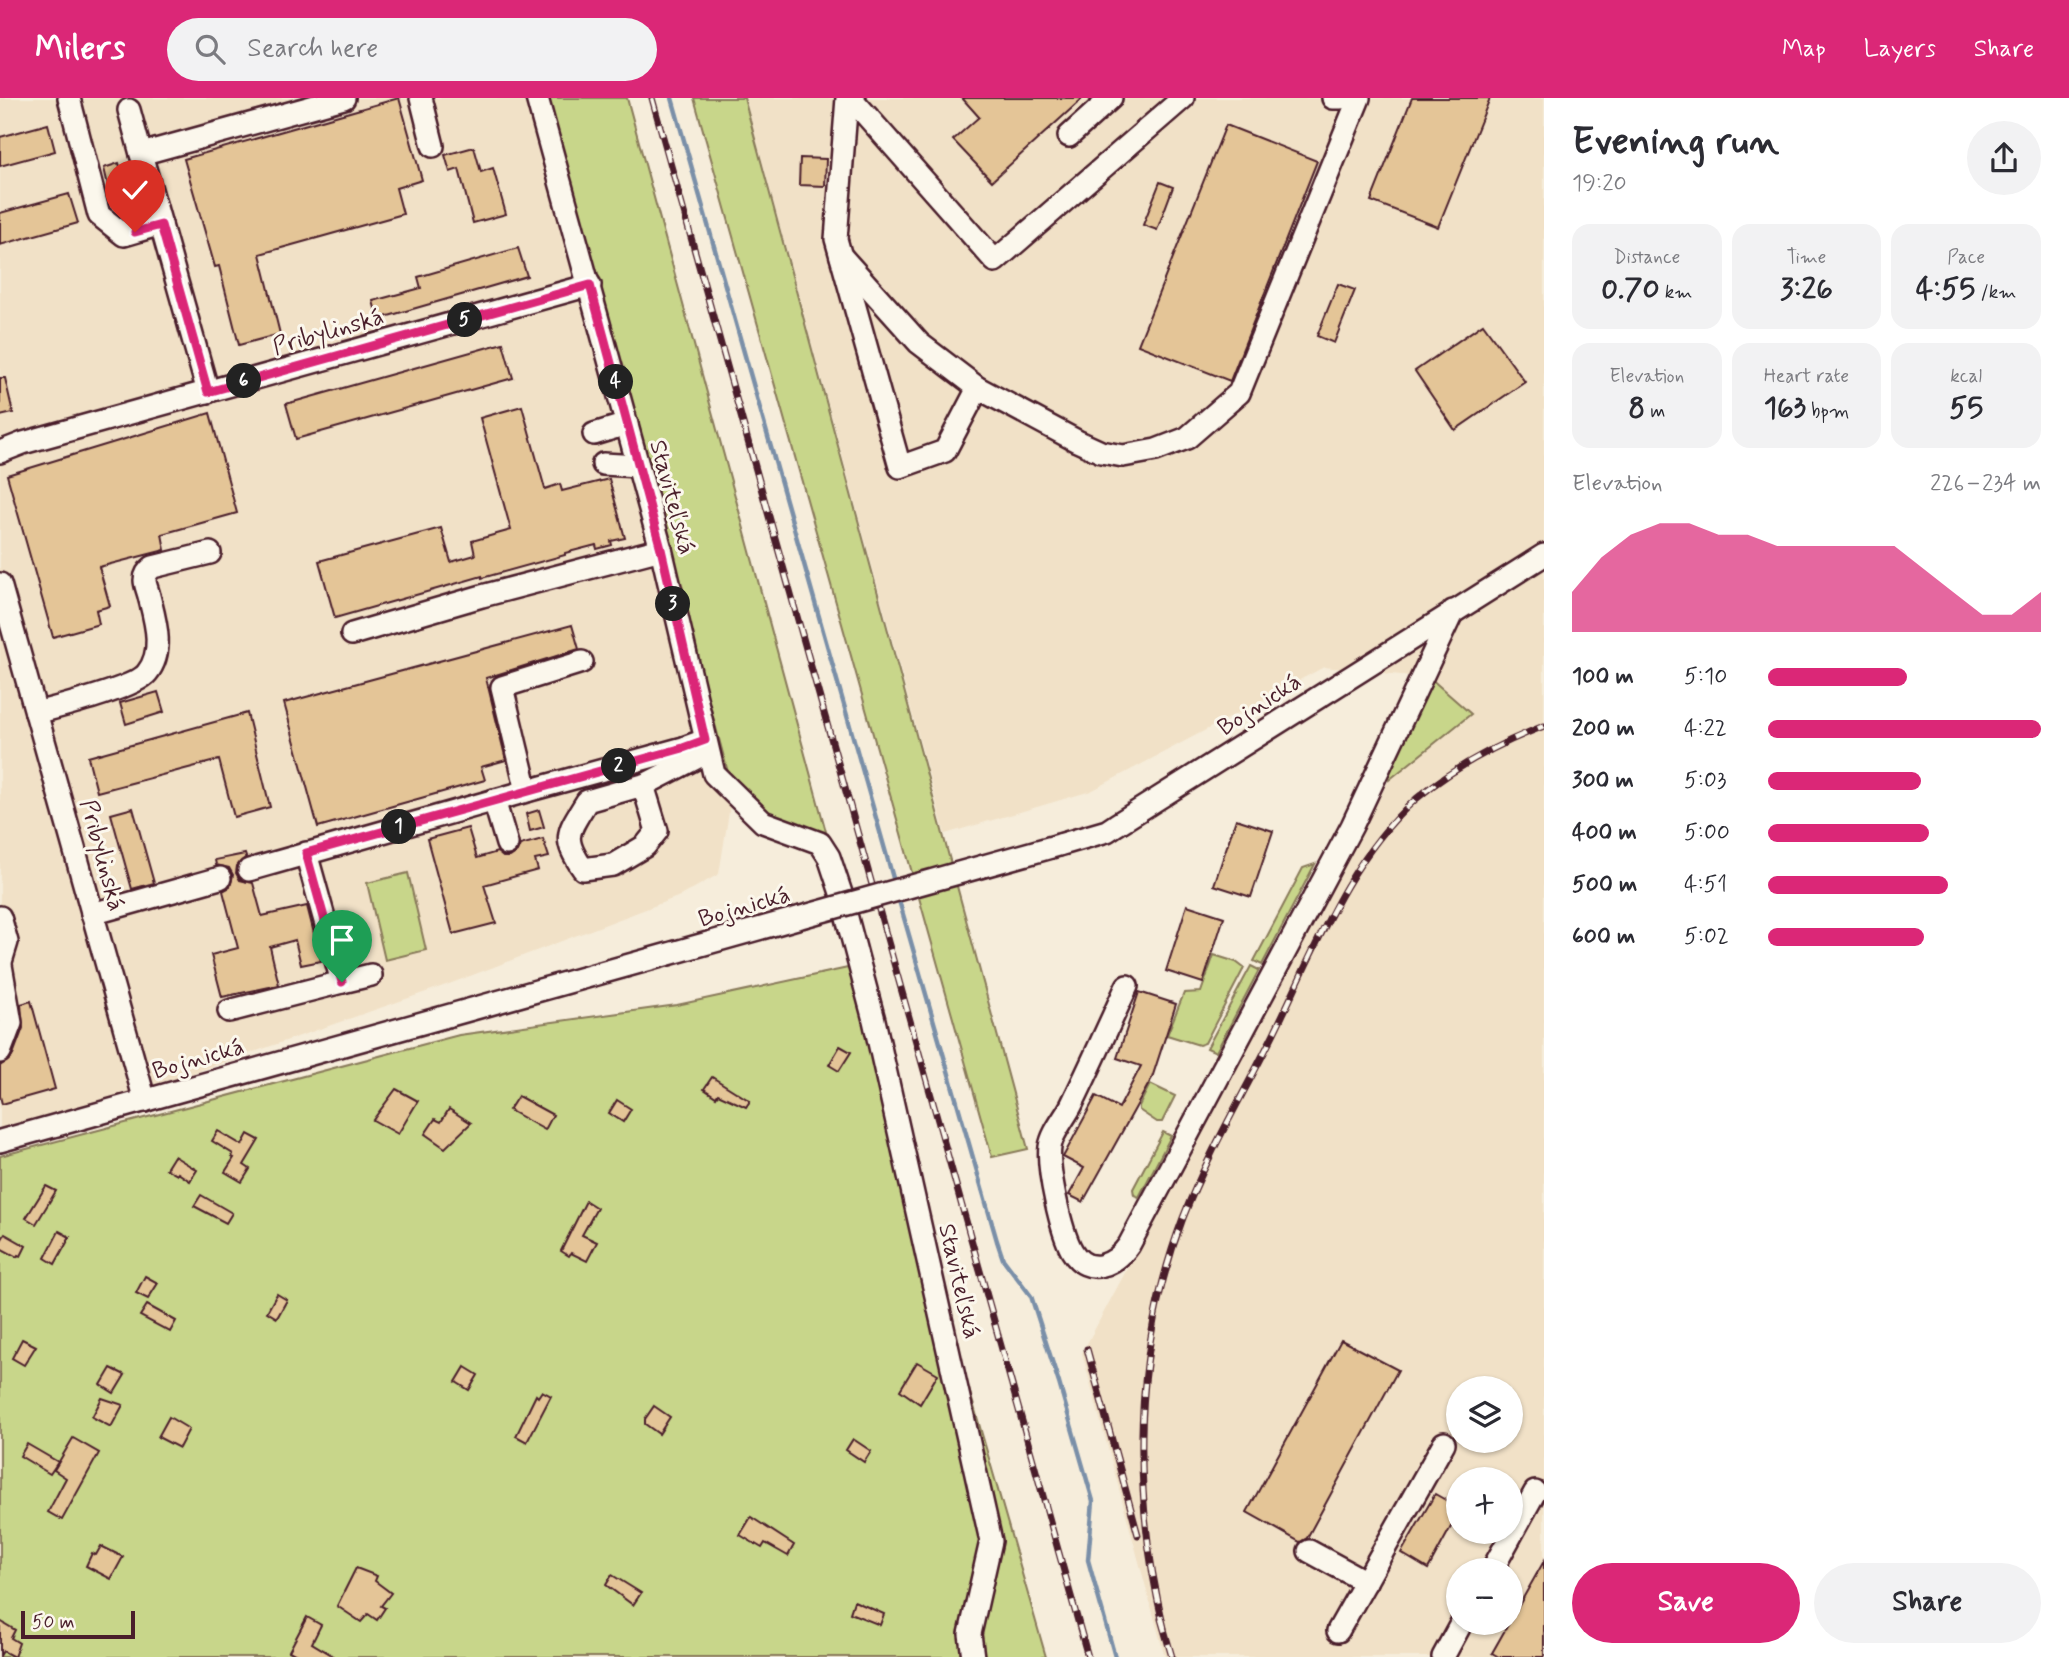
<!DOCTYPE html>
<html lang="en">
<head>
<meta charset="utf-8">
<style>
  :root { --surface:#fff; --page:#f2f2f3; --text:#2b2b33; --muted:#7c7c81; --accent:#db2777 }
  body { margin:0; font-family:Mynerve,sans-serif; background:var(--page); color:var(--text); height:100vh; display:flex; flex-direction:column; font-size:26px; white-space:nowrap }
  * { box-sizing:border-box; margin:0 }
  p { font-size:23px; color:var(--muted) }
  .icon { flex:none; width:38px; height:38px; fill:none; stroke:currentColor; stroke-width:2; stroke-linecap:round; stroke-linejoin:round }
  .map { position:relative; flex:1; overflow:hidden }
  .drawer { display:flex; flex-direction:column; background:var(--surface); width:525px }
  .drawer>* { flex:none }
  .fabs { position:absolute; left:1446px; top:1278px; display:grid; gap:14px }
  .fabs a { display:grid; place-items:center; width:77px; height:77px; border-radius:50%; background:var(--surface); box-shadow:0 2px 5px #0004; font-size:35px }
  .scale { position:absolute; left:21px; bottom:18px; width:114px; box-sizing:border-box; padding-left:7px; border:4px solid #4a1f2b; border-top:0; font-size:19px; line-height:24px; white-space:nowrap; color:#4a1f2b; -webkit-text-stroke:5px #fbf7ec; paint-order:stroke }
  .pin { position:absolute; display:grid; place-items:center; width:60px; height:60px; color:#fff; margin:-72px -30px; border-radius:50% 50% 50% 0; rotate:-45deg; box-shadow:0 0 7px #0007 }
  .pin .icon { rotate:45deg }
  .km { position:absolute; width:35px; height:35px; margin:-18px; border-radius:50%; background:#222; color:#fff; font-size:19px; line-height:35px; text-align:center }
  .round { display:grid; place-items:center; flex:none; width:74px; height:74px; border-radius:37px; background:var(--page) }
  .summary { display:flex; align-items:center; justify-content:space-between; height:119px; padding:0 28px }
  h1 { font-size:38px; font-weight:800; line-height:52px }
  .figures { display:grid; grid-template-columns:repeat(3,1fr); gap:10px; height:119px; padding:7px 28px }
  .figures div { display:grid; align-content:center; border-radius:18px; background:var(--page); text-align:center }
  .figures b { font-size:30px; font-weight:800 }
  .figures small { font-size:19px; font-weight:400 }
  .figures p { font-size:19px }
  .chart { height:196px; padding:14px 28px }
  .chart p { display:flex; justify-content:space-between }
  .chart svg { width:100%; height:126px; margin-top:7px; fill:var(--accent); opacity:.7 }
  .primary-button { display:flex; gap:14px; margin-top:auto; padding:14px 28px }
  .primary-button a { flex:1; height:80px; border-radius:42px; background:var(--accent); color:#fff; font-size:28px; font-weight:800; line-height:80px; text-align:center }
  .primary-button a+a { background:var(--page); color:var(--text) }
  ul { padding:0 28px; list-style:none; font-size:23px }
  li { display:grid; grid-template-columns:112px 84px 1fr; align-items:center; height:52px }
  li i { height:18px; border-radius:9px; background:var(--accent) }
  header { display:flex; align-items:center; gap:42px; box-sizing:border-box; height:98px; padding:0 35px; background:var(--accent); color:#fff }
  header strong { font-size:33px }
  nav { display:flex; gap:38px; margin-inline-start:auto; font-size:24px }
  .search { width:490px; height:63px; background:var(--page); display:flex; align-items:center; gap:18px; box-sizing:border-box; padding:0 24px; border-radius:38px; color:var(--muted); font-size:26px }
  main { display:flex; flex:1; min-height:0 }
  .map>svg:first-child { display:block }
  .built { fill:#f1e1c7; fill-rule:evenodd }
  .green { fill:#c8d68a; stroke:#897a5a; stroke-width:2 }
  .lines { fill:none; stroke-linecap:round; stroke-linejoin:round }
  .stream { stroke:#7a8fa8; stroke-width:4.5 }
  .building { fill:#e4c597; stroke:#4a1f2b; stroke-width:2 }
  .minor-casing { stroke:#4a1f2b; stroke-width:26 }
  .minor { stroke:#fbf7ec; stroke-width:21 }
  .rail-casing { stroke:#4a1f2b; stroke-width:7 }
  .rail { stroke:#fbf7ec; stroke-width:4.5; stroke-dasharray:13; stroke-linecap:butt }
  .minor-bridge-casing { stroke:#4a1f2b; stroke-width:26; stroke-linecap:butt }
  .minor-bridge { stroke:#fbf7ec; stroke-width:21 }
  .route-casing { stroke:#fff; stroke-width:14 }
  .route { stroke:#db2777; stroke-width:9 }
  .labels { text-anchor:middle; stroke-width:6; stroke-linejoin:round; paint-order:stroke }
  .street-label { font-size:24px; fill:#4a1f2b; stroke:#fbf7ec }
</style>
</head>
<body>
<header>
<strong>Milers</strong>
<div class="search"><svg class="icon" aria-label="search" viewBox="0 0 24 24"><circle cx="10" cy="10" r="6"/><path d="M15 15l6 6"/></svg>Search here</div>
<nav><a>Map</a><a>Layers</a><a>Share</a></nav>
</header>
<main>
<div class="map">
<svg width="1544" height="1559" viewBox="0 0 1544 1559">
  <rect width="100%" height="100%" fill="#f6eddb"/>
  <filter id="ink" filterUnits="userSpaceOnUse"><feTurbulence type="fractalNoise" baseFrequency=".0143" numOctaves="2"/><feDisplacementMap in="SourceGraphic" scale="14" xChannelSelector="R" yChannelSelector="G"/><feConvolveMatrix kernelMatrix="1 2 1 2 8 2 1 2 1" color-interpolation-filters="sRGB"/></filter>
  <g filter="url(#ink)">
    <g class="built">
      <polygon points="0,0 546,0 729,678 730,708 719,776 680,798 449,886 84,1013 0,1037"/>
      <path d="M745 0H1544V1559H1165L1082 1255 1389 682 1470 616 1430 580 1324 569 1091 693 945 736ZM1458 1290H1510V1342H1458ZM1458 1381H1510V1433H1458ZM1458 1472H1510V1524H1458Z"/>
    </g>
    <g class="green">
      <polygon points="546,0 627,0 828,741 773,720 729,678"/>
      <polygon points="694,0 744,0 1028,1051 992,1059"/>
      <polygon points="1430,580 1471,616 1389,682 1388,676"/>
      <polygon points="1315,766 1262,867 1254,863 1303,770"/>
      <polygon points="408,775 426,852 385,862 367,785"/>
      <polygon points="1214,857 1236,864 1244,870 1205,945 1199,947 1167,937 1184,895 1201,894"/>
      <polygon points="1251,868 1259,872 1216,954 1207,950"/>
      <polygon points="848,870 1046,1559 0,1559 0,1058 459,937 677,907"/>
      <polygon points="1150,986 1175,998 1162,1024 1157,1024 1139,1012 1139,1008"/>
      <polygon points="1163,1034 1171,1038 1139,1099 1134,1097 1133,1091"/>
    </g>
    <g class="lines">
      <g class="stream">
        <polyline points="672,0 895,787"/>
        <polyline points="898,799 997,1143 1003,1161 1031,1198 1059,1285 1093,1403 1088,1462 1115,1559"/>
      </g>
    </g>
    <g class="building">
      <polygon points="399,0 422,82 396,90 403,116 260,156 280,236 239,247 219,168 215,169 184,61"/>
      <polygon points="962,0 1083,0 992,83 953,42 979,19"/>
      <polygon points="1412,0 1490,0 1438,129 1371,103"/>
      <polygon points="48,26 55,53 0,68 0,39"/>
      <polygon points="1226,27 1317,63 1230,283 1138,247"/>
      <polygon points="474,49 481,74 493,70 506,116 473,125 459,71 450,74 445,57"/>
      <polygon points="800,60 826,61 825,88 799,87"/>
      <polygon points="119,65 125,85 131,88 136,96 133,106 125,111 115,109 112,105 104,70"/>
      <polygon points="1160,84 1173,89 1157,132 1143,127"/>
      <polygon points="69,96 78,125 0,147 0,115"/>
      <polygon points="518,150 527,178 378,221 373,203 421,190 418,179"/>
      <polygon points="1338,186 1355,192 1334,245 1317,238"/>
      <polygon points="1483,226 1525,284 1455,332 1415,273"/>
      <polygon points="503,245 513,280 296,341 286,306"/>
      <polygon points="0,280 5,280 13,315 0,318"/>
      <polygon points="522,308 545,391 560,386 562,393 609,381 625,440 611,443 612,447 597,451 596,447 565,455 565,457 482,480 482,478 458,485 335,520 319,463 441,430 451,464 475,457 472,443 511,432 480,320"/>
      <polygon points="210,315 237,415 162,436 165,452 99,469 110,508 96,512 99,526 53,539 7,377"/>
      <polygon points="572,527 579,551 486,580 506,662 481,669 485,682 318,729 284,605"/>
      <polygon points="158,594 164,614 126,626 120,605"/>
      <polygon points="247,615 270,709 234,719 219,662 97,694 88,659"/>
      <polygon points="133,710 154,785 132,791 111,716"/>
      <polygon points="539,712 544,729 530,733 526,716"/>
      <polygon points="1236,721 1273,733 1251,799 1214,787"/>
      <polygon points="468,730 477,760 497,754 503,759 510,759 517,754 520,747 543,741 549,759 535,762 538,772 484,787 496,825 453,836 427,741"/>
      <polygon points="245,756 246,759 237,768 236,775 240,782 253,785 262,818 307,808 321,863 301,867 295,842 270,849 279,887 222,899 211,857 238,850 223,793 230,789 233,777 229,770 216,767 215,762"/>
      <polygon points="1187,807 1224,819 1203,885 1166,873"/>
      <polygon points="1139,894 1176,906 1152,980 1083,1104 1069,1097 1084,1070 1063,1059 1096,998 1119,1010 1141,968 1117,960"/>
      <polygon points="31,903 55,991 2,1006 0,998 0,968 12,959 23,930 21,906"/>
      <polygon points="840,948 851,954 839,973 829,967"/>
      <polygon points="712,979 750,1003 746,1009 718,996 716,999 704,991"/>
      <polygon points="396,991 418,1003 398,1036 373,1022"/>
      <polygon points="518,998 553,1017 545,1032 509,1012"/>
      <polygon points="617,1002 631,1011 623,1024 609,1015"/>
      <polygon points="449,1011 471,1025 445,1050 425,1036 435,1021 441,1024"/>
      <polygon points="218,1033 242,1047 248,1036 259,1042 244,1067 250,1071 242,1084 225,1074 234,1060 232,1059 233,1056 212,1043"/>
      <polygon points="174,1058 197,1072 190,1083 178,1075 177,1077 166,1071"/>
      <polygon points="46,1088 56,1093 36,1126 26,1120"/>
      <polygon points="201,1097 232,1115 226,1125 194,1108"/>
      <polygon points="586,1103 597,1110 582,1137 597,1144 587,1163 571,1155 569,1158 561,1153"/>
      <polygon points="59,1133 70,1139 55,1166 45,1160"/>
      <polygon points="5,1136 26,1148 21,1158 18,1157 17,1159 0,1150 0,1144"/>
      <polygon points="145,1178 158,1185 148,1201 136,1195"/>
      <polygon points="277,1196 287,1202 277,1220 267,1214"/>
      <polygon points="147,1207 176,1223 170,1234 140,1218"/>
      <polygon points="22,1241 36,1248 24,1267 12,1260"/>
      <polygon points="1341,1242 1398,1272 1307,1440 1300,1444 1247,1414"/>
      <polygon points="917,1264 938,1276 920,1306 900,1292"/>
      <polygon points="465,1269 478,1277 469,1292 456,1284"/>
      <polygon points="111,1270 125,1277 114,1295 101,1287"/>
      <polygon points="542,1293 551,1298 527,1344 516,1338 536,1297 538,1299"/>
      <polygon points="102,1300 123,1307 111,1329 92,1319"/>
      <polygon points="654,1308 670,1319 659,1336 645,1326 645,1321"/>
      <polygon points="169,1319 189,1331 179,1350 158,1339"/>
      <polygon points="73,1340 99,1355 62,1422 48,1414 66,1380 54,1372"/>
      <polygon points="853,1341 871,1353 864,1364 846,1352"/>
      <polygon points="27,1346 58,1364 50,1376 20,1358"/>
      <polygon points="1435,1396 1458,1409 1458,1416 1428,1471 1401,1455"/>
      <polygon points="751,1419 794,1447 788,1458 765,1445 762,1450 740,1437"/>
      <polygon points="101,1448 123,1459 111,1481 86,1468 92,1455 96,1457"/>
      <polygon points="1544,1463 1544,1559 1499,1559 1492,1555"/>
      <polygon points="356,1470 377,1478 375,1483 391,1495 381,1508 385,1510 377,1522 368,1516 361,1524 337,1508"/>
      <polygon points="612,1477 641,1495 633,1507 606,1487"/>
      <polygon points="854,1503 884,1516 880,1527 850,1515"/>
      <polygon points="307,1519 321,1527 312,1545 335,1559 300,1559 289,1553"/>
      <polygon points="0,1523 15,1532 11,1540 19,1545 14,1559 3,1553 0,1558"/>
    </g>
    <g class="lines">
      <defs>
        <g id="minor">
          <polyline points="69,0 99,117 124,137 161,126"/>
          <polyline points="421,0 433,48"/>
          <polyline points="537,0 661,451 714,676 763,724 820,745 829,759 841,795"/>
          <polyline points="847,0 836,141 900,369 945,353 978,290"/>
          <polyline points="851,0 995,163 1183,0"/>
          <polyline points="1333,0 1341,0"/>
          <polyline points="129,12 141,56 344,0"/>
          <polyline points="1069,38 1111,0"/>
          <polyline points="141,56 208,294"/>
          <polyline points="841,158 919,245 978,290 1077,343 1101,354 1123,358 1156,352 1187,340 1239,295 1359,0"/>
          <polyline points="594,336 627,326"/>
          <polyline points="0,354 23,345 590,187"/>
          <polyline points="603,366 638,368"/>
          <polyline points="0,486 145,1003"/>
          <polyline points="352,536 482,498 661,451"/>
          <path d="M36 615C58 609 135 590 147 575 165 553 155 522 149 498 148 493 145 487 145 482 145 476 149 472 153 469L210 455"/>
          <path d="M643 687 657 733 645 748 613 767 583 771C561 739 568 734 587 703L643 687 646 686 708 654"/>
          <polyline points="527,693 683,650 705,642"/>
          <polyline points="494,702 507,746"/>
          <polyline points="1059,747 1107,733 1116,727 1544,457"/>
          <polyline points="249,772 527,693 502,589 582,564"/>
          <polyline points="92,816 220,780"/>
          <polyline points="0,819 7,844 0,867"/>
          <polyline points="847,820 874,922 991,1443 970,1536 973,1559"/>
          <polyline points="342,884 371,877"/>
          <path d="M1127 888C1109 927 1091 967 1072 1006 1066 1019 1052 1034 1050 1049 1047 1071 1061 1134 1072 1153 1088 1180 1115 1167 1129 1147L1352 728 1453 513"/>
          <polyline points="229,913 342,884 306,755"/>
          <polyline points="0,954 11,925 1,867"/>
          <polyline points="0,1043 801,819"/>
          <polyline points="1309,1453 1366,1484"/>
          <polyline points="1492,1472 1535,1394"/>
          <polyline points="1338,1533 1444,1345"/>
          <polyline points="1443,1559 1462,1524"/>
        </g>
      </defs>
      <use href="#minor" class="minor-casing"/>
      <use href="#minor" class="minor"/>
      <defs>
        <g id="rail">
          <polyline points="652,0 1088,1559"/>
          <polyline points="1087,1251 1138,1437"/>
          <polyline points="1161,1521 1172,1559"/>
          <path d="M1164 1530C1131 1394 1133 1252 1183 1120 1208 1055 1244 996 1274 935 1313 855 1348 761 1416 701 1454 669 1498 646 1544 628"/>
        </g>
      </defs>
      <use href="#rail" class="rail-casing"/>
      <use href="#rail" class="rail"/>
      <defs>
        <polyline id="minor-bridge" points="801,819 1059,747"/>
      </defs>
      <use href="#minor-bridge" class="minor-bridge-casing"/>
      <use href="#minor-bridge" class="minor-bridge"/>
    </g>
  </g>
  <g class="lines" filter="url(#ink)">
    <defs>
      <polyline id="route" points="135,134 161,127 208,294 590,187 661,451 705,642 683,650 306,755 342,884"/>
    </defs>
    <use href="#route" class="route-casing"/>
    <use href="#route" class="route"/>
  </g>
  <g class="labels">
    <g class="street-label">
      <text transform="translate(328 233) rotate(-16)" y="8">Pribylinská</text>
      <text transform="translate(673 399) rotate(75)" y="8">Staviteľská</text>
      <text transform="translate(1259 606) rotate(-33)" y="8">Bojnická</text>
      <text transform="translate(103 757) rotate(75)" y="8">Pribylinská</text>
      <text transform="translate(744 808) rotate(-16)" y="8">Bojnická</text>
      <text transform="translate(198 960) rotate(-16)" y="8">Bojnická</text>
      <text transform="translate(960 1183) rotate(77)" y="8">Staviteľská</text>
    </g>
  </g>
</svg>
<div class="fabs">
<a><svg class="icon" aria-label="layers" viewBox="0 0 24 24"><path d="M12 4l9 5-9 5-9-5zM3 14l9 5 9-5"/></svg></a>
<a>+</a>
<a>−</a>
</div>
<div class="scale">50 m</div>
<div class="pin" style="left:342px;top:884px;background:#1e9e55"><svg class="icon" aria-label="arrive" viewBox="0 0 24 24"><path d="M6 21V4h12l-3 4 3 4H6"/></svg></div>
<div class="pin" style="left:135px;top:134px;background:#d93025"><svg class="icon" aria-label="check" viewBox="0 0 24 24"><path d="M5 12l5 5 9-10"/></svg></div>
<b class="km" style="left:399px;top:729px">1</b>
<b class="km" style="left:619px;top:668px">2</b>
<b class="km" style="left:673px;top:506px">3</b>
<b class="km" style="left:616px;top:284px">4</b>
<b class="km" style="left:465px;top:222px">5</b>
<b class="km" style="left:244px;top:283px">6</b>
</div>
<section class="drawer">
<div class="summary"><div><h1>Evening run</h1><p>19:20</p></div><a class="round"><svg class="icon" aria-label="share" viewBox="0 0 24 24"><path d="M12 15V3M7 8l5-5 5 5M5 13v7h14v-7"/></svg></a></div>
<div class="figures">
<div><p>Distance</p><b>0.70<small> km</small></b></div>
<div><p>Time</p><b>3:26</b></div>
<div><p>Pace</p><b>4:55<small> /km</small></b></div>
</div>
<div class="figures">
<div><p>Elevation</p><b>8<small> m</small></b></div>
<div><p>Heart rate</p><b>163<small> bpm</small></b></div>
<div><p>kcal</p><b>55</b></div>
</div>
<div class="chart"><p><span>Elevation</span>226–234 m</p>
<svg viewBox="0 0 160 44" preserveAspectRatio="none"><path d="M0 44V30L10 18L20 10L30 6L40 6L50 10L60 10L70 14L80 14L90 14L100 14L110 14L120 22L130 30L140 38L150 38L160 30V44z"/></svg>
</div>
<ul>
<li><b>100 m</b>5:10<i style="width:51%"></i></li>
<li><b>200 m</b>4:22<i style="width:100%"></i></li>
<li><b>300 m</b>5:03<i style="width:56%"></i></li>
<li><b>400 m</b>5:00<i style="width:59%"></i></li>
<li><b>500 m</b>4:51<i style="width:66%"></i></li>
<li><b>600 m</b>5:02<i style="width:57%"></i></li>
</ul>
<div class="primary-button"><a>Save</a><a>Share</a></div>
</section>
</main>
</body>
</html>
